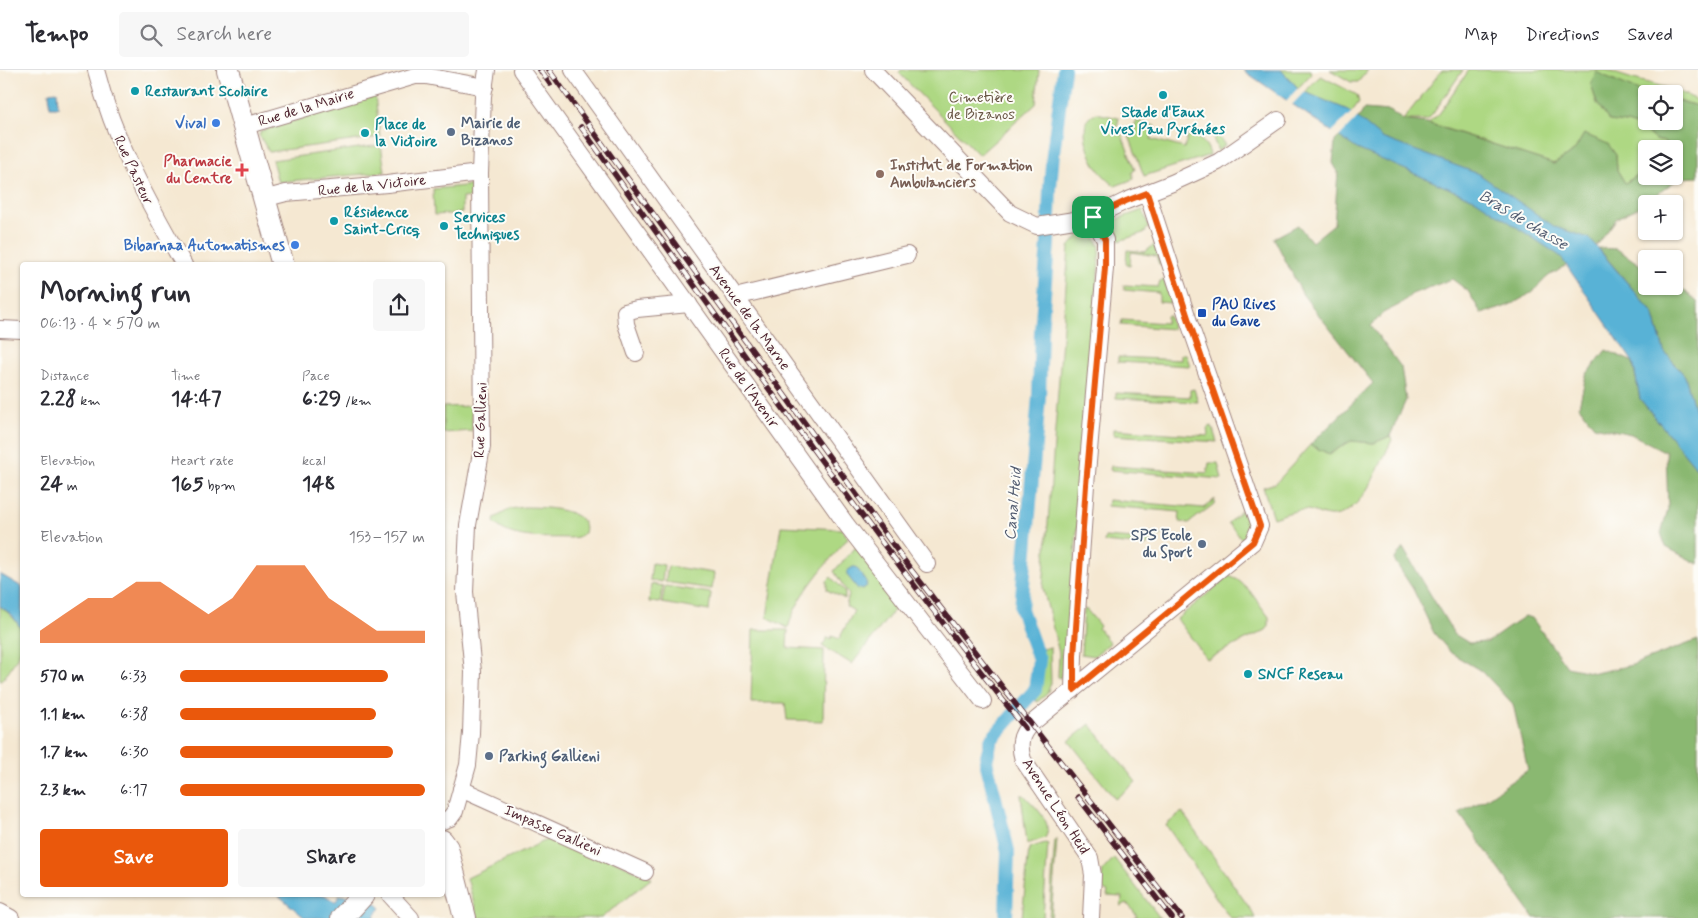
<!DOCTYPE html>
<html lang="en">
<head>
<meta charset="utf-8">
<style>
  :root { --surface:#fff; --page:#f7f7f7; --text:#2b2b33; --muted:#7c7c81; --line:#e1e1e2; --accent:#ea580c }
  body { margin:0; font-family:Mynerve,sans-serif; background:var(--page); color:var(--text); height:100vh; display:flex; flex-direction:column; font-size:19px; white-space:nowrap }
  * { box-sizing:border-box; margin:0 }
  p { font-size:16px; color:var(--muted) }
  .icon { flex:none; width:28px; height:28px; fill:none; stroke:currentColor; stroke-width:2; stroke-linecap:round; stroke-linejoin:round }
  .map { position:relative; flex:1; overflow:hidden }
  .drawer { position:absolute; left:20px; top:192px; width:425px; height:635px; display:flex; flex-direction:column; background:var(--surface); border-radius:5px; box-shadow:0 1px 4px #0004 }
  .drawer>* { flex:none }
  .fabs { position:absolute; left:1638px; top:15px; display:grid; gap:10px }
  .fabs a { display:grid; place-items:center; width:45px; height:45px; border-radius:5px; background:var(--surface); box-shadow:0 1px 4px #0004; font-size:25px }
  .pin { position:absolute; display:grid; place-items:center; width:42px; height:42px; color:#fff; margin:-21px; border-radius:10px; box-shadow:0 2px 8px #0006 }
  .round { display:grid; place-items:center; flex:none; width:52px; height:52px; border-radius:5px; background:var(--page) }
  .head { display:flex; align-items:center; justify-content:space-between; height:85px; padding:0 20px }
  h1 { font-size:28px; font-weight:800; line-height:38px }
  .figures { display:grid; grid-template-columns:repeat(3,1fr); gap:8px; height:85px; padding:5px 20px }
  .figures div { display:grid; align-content:center }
  .figures b { font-size:21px; font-weight:800 }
  .figures small { font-size:14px; font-weight:400 }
  .figures p { font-size:14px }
  .chart { height:140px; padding:10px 20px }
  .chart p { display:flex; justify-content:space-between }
  .chart svg { width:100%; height:90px; margin-top:5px; fill:var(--accent); opacity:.7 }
  .action { display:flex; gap:10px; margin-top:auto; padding:10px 20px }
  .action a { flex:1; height:58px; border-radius:5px; background:var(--accent); color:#fff; font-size:20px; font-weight:800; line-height:58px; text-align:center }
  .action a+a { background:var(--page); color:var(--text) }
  ul { padding:0 20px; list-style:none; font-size:16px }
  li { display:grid; grid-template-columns:80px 60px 1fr; align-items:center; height:38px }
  li i { height:12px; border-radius:6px; background:var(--accent) }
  header { display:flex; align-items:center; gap:30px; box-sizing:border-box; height:70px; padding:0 25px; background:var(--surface); border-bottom:1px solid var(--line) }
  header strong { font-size:24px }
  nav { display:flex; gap:28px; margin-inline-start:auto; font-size:18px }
  .search { width:350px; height:45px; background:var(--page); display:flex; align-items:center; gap:12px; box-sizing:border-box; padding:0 18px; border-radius:5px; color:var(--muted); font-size:19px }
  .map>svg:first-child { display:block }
  .green { fill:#aed883; stroke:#7c7c57 }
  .forest { fill:#8ab871; stroke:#6a6c4e }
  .water { fill:#58b2d6; stroke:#516880 }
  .pier { fill:#f5e8d2 }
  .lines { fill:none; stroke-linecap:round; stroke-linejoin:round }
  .canal { stroke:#58b2d6; stroke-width:14 }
  .minor-casing { stroke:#a0847e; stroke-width:18 }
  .secondary-casing { stroke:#a0847e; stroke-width:24 }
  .minor { stroke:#fff; stroke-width:16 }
  .secondary { stroke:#fff; stroke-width:22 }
  .rail-casing { stroke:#4a1f2b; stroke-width:5.5 }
  .rail { stroke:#fdfcf7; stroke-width:4; stroke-dasharray:11; stroke-linecap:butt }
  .route-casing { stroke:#fff; stroke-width:10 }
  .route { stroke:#ea580c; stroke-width:6 }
  .culture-dot { fill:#0f9aa8; stroke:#fdfcf7; stroke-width:2 }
  .shop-dot { fill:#3f7fe0; stroke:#fdfcf7; stroke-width:2 }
  .service-dot { fill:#5c6f8a; stroke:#fdfcf7; stroke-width:2 }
  .health-dot { fill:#e0444e; stroke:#fdfcf7; stroke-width:2 }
  .education-dot { fill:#8d6e63; stroke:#fdfcf7; stroke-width:2 }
  .transit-dot { fill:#1a4fb4; stroke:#fdfcf7; stroke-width:2 }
  .labels { text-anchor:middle; stroke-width:4; stroke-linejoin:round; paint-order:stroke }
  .culture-label { font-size:15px; font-weight:bold; fill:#0d838f; stroke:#fdfcf7; text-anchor:start }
  .park-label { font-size:15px; fill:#685645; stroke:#fdfcf7 }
  .street-label { font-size:15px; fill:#4a1f2b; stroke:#fdfcf7 }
  .shop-label { font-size:15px; font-weight:bold; fill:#366cbe; stroke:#fdfcf7; text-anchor:end }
  .service-label { font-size:15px; font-weight:bold; fill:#4e5e75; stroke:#fdfcf7; text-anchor:start }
  .health-label { font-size:15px; font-weight:bold; fill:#be3a42; stroke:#fdfcf7; text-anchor:end }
  .education-label { font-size:15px; font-weight:bold; fill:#785e54; stroke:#fdfcf7; text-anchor:start }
  .transit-label { font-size:15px; font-weight:bold; fill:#164399; stroke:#fdfcf7; text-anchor:start }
  .water-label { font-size:16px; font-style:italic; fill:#505a6f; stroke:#fdfcf7 }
</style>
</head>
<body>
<header>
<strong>Tempo</strong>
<div class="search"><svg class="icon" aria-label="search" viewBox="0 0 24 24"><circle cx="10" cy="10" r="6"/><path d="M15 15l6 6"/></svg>Search here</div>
<nav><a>Map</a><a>Directions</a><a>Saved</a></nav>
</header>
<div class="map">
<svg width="1698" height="848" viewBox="0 0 1698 848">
  <rect width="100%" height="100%" fill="#fdfcf7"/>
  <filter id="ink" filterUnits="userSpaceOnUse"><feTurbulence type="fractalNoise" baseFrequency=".02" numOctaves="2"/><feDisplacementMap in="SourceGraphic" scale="10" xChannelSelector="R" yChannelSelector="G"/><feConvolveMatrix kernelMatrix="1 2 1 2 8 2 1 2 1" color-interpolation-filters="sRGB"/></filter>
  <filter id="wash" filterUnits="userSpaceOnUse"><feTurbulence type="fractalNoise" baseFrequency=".0096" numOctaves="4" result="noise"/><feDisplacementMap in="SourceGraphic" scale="20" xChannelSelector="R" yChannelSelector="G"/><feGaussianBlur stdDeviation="1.12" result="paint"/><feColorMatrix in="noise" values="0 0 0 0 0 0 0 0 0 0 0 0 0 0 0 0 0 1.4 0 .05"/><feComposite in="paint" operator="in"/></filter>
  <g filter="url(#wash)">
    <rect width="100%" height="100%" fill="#f5e8d2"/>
    <g class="green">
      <polygon points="901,0 1039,0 1036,34 979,85 899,3"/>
      <polygon points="1281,0 1310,0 1311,4 1298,18"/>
      <polygon points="1330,0 1368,0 1358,12 1351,12"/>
      <polygon points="1442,0 1463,0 1432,45 1427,50 1403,50"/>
      <path d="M1469 0H1607C1636 13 1670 14 1698 31V36L1674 30V24H1646L1596 3 1591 15 1597 33 1609 51 1627 53 1642 58 1655 70 1665 72 1681 83 1674 89V79H1646V102H1642L1625 113 1617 100 1616 85 1607 74 1584 64 1574 81 1554 94 1428 53 1439 44Z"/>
      <polygon points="1321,6 1357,25 1359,32 1351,43 1305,22 1318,8"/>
      <polygon points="375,26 380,67 269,82 259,65 261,61"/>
      <path d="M1096 43 1119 48 1116 61 1121 62 1135 100 1132 102 1134 109 1115 116C1108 110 1101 104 1096 96 1088 83 1076 50 1096 43Z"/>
      <path d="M1136 51 1155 56 1151 69 1184 78 1188 65C1200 68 1207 72 1210 85L1144 106 1128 63 1133 64Z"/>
      <polygon points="1212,58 1225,75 1218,81 1210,60"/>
      <polygon points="381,75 385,102 278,112 272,90"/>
      <polygon points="474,115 474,127 462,128 462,143 434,145 433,119"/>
      <polygon points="1143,140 1149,158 1145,160 1146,162 1119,171 1112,151"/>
      <polygon points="1089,154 1100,177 1067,584 1063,584 1061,608 1058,607 1059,583 1043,518 1069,177"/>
      <polygon points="1154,175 1161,194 1159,194 1156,186 1131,182 1130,195 1126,194 1127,180 1145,182"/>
      <polygon points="1164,210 1171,233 1159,232 1159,223 1124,220 1124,215 1158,217 1160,211"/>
      <polygon points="1166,246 1169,246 1173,259 1121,255 1122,250 1166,253"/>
      <polygon points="1181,284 1186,284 1190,296 1118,292 1118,287 1181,290"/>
      <polygon points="1194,319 1198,332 1116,328 1116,323 1190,327 1190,320"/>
      <polygon points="472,336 472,361 443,363 443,337"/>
      <polygon points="1212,356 1217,372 1113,365 1113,359 1208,366 1207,358"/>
      <path d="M1390 366 1392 370C1380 393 1363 444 1333 446 1325 447 1315 441 1307 440 1297 439 1283 445 1273 448L1263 417 1276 413 1310 375 1329 384 1351 371 1374 373Z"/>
      <polygon points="1209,393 1218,393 1222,409 1110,400 1111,396 1207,403"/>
      <polygon points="1215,429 1214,434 1189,453 1179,452 1180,442 1107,436 1108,430 1204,438"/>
      <path d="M524 437C540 437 592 438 584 463L578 467 570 468C548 467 509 471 494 452L495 448 510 439Z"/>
      <path d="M1245 437C1250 453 1252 455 1242 469L1228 453Z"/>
      <path d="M781 456 842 459 848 468C826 495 798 523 788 558L767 547Z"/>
      <polygon points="1151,463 1162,464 1145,476 1104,472 1105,467 1149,470"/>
      <polygon points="856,477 897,530 894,540 852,594 822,576 828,567 831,569 832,566 839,569 854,541 846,536 849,525 834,501"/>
      <polygon points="652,493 664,495 662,512 650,510"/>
      <polygon points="668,496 714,503 712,519 665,512"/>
      <polygon points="1229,506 1238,510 1249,520 1269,547 1269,556 1266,560 1207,589 1177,549"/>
      <polygon points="831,507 845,521 845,529 827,520 827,511"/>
      <polygon points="651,514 663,516 660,533 649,532"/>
      <polygon points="665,516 711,523 709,541 662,533"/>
      <path d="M0 536C35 564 25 576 4 608L0 611Z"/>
      <polygon points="1084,539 1087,540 1100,556 1098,558 1110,573 1094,586 1081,584"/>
      <polygon points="753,560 788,560 787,578 824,580 823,651 787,650 785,633 751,633"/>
      <path d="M1050 577 1051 613 1047 624 1037 632 1032 626C1042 617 1042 592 1038 580Z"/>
      <polygon points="1090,654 1136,712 1115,729 1069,671"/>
      <path d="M1021 725H1024C1034 736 1055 753 1045 768L1027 774Z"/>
      <polygon points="1182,742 1251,840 1255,848 1230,848 1166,755"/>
      <polygon points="557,765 652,808 601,848 478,848 467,808"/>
      <polygon points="1055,769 1057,769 1051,848 1049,848"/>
      <polygon points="1045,773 1048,774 1043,848 1022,848 1029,778"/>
      <polygon points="1114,788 1160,848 1134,848 1137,846 1127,833 1121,836 1122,827 1107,826 1108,822 1105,821 1101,817 1103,800"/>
    </g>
    <g class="forest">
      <path d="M1596 2 1646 24V51H1674V30L1698 36V107L1679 108 1641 136 1617 148 1598 174 1556 202C1545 206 1541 215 1532 222 1518 232 1499 241 1481 243L1468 221 1452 209 1412 224 1399 235 1383 243 1371 256 1401 297 1406 330 1390 366 1374 373 1351 371 1329 384 1310 375 1373 313 1303 225 1274 168 1298 155 1312 172 1334 154 1338 102 1333 93 1335 71 1360 46 1364 39 1390 41 1403 50 1427 53 1554 94 1574 81 1584 64 1608 74 1616 85 1617 100 1625 113 1643 102H1646V106H1674V89L1681 83 1665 72 1655 70 1642 58 1627 53 1609 51 1597 33 1591 15Z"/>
      <path d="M1598 178 1617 179 1646 199V216C1671 216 1680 213 1698 233V351L1685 306 1664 281 1653 243Z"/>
      <polygon points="1606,280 1633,292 1640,329 1698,400 1698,494 1666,477 1661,463 1668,439 1666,382 1631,364 1594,356 1579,336 1586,305"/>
      <polygon points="1403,478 1454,564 1469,573 1488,572 1525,546 1532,548 1567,597 1595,603 1632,595 1698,570 1698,848 1534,848 1459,743 1484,730 1528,700 1513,634 1483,602 1451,583 1434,563 1413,519 1394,490"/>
    </g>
    <g class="water">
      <polygon points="1243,0 1281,0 1300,20 1348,40 1382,68 1479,104 1555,157 1589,168 1653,243 1664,281 1685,306 1698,351 1698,400 1640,329 1633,292 1560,186 1476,130 1357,79"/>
      <polygon points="57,21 58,37 50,37 49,22"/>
      <polygon points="853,497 856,497 867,512 866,514 867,516 861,520 860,518 858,519 847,505 847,501"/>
      <polygon points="0,504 22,517 22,560 12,545 0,536"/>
      <polygon points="278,825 325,825 335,832 340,825 347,826 367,825 381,838 374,846 376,848 305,848"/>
    </g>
    <g class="pier">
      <polygon points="1300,16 1306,20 1291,36 1285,32"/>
      <polygon points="1353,41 1359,46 1338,68 1331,63"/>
    </g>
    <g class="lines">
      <polyline class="canal" points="1006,848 1008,781 986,691 991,670 1035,620 1039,590 1021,539 1039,327 1041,262 1048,174 1050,118 1053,83 1064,0"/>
    </g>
  </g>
  <g filter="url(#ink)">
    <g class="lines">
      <defs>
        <g id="minor">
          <path d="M96 0C114 71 148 132 184 195"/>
          <polyline points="521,0 846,454 983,631"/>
          <polyline points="573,0 927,494"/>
          <polyline points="873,0 1010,143 1037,156 1093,147 1126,131 1172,113 1218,92 1278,50"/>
          <polyline points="245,56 415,6 426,6 485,17"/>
          <polyline points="263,129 286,123 387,114 480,103"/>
          <polyline points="735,227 907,185"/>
          <polyline points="0,259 22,260"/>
          <polyline points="636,283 626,254 625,242 637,239 689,234"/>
          <polyline points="1073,620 1074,586 1086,415 1105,198 1105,170 1093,147"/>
          <polyline points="461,719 645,802"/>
          <polyline points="442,751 450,748 455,741 468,695 471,663 473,602 465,522 468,455 482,377 480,103 483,26 487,0"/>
          <polyline points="390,825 411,848"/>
          <polyline points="0,842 11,848"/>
          <path d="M1091 848 1093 805 1090 788 1023 690C1019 676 1019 665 1031 654L1253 472 1260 456 1190 255 1147 123"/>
        </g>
        <g id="secondary">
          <polyline points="228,0 283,195"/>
          <polyline points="442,771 447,778 465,848"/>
          <polyline points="342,848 363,825"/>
        </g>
      </defs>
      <use href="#minor" class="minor-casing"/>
      <use href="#secondary" class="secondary-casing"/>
      <use href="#minor" class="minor"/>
      <use href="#secondary" class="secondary"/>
      <defs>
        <g id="rail">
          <polyline points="540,0 550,14"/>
          <polyline points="549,0 912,501 1182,848"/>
          <path d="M581 57C726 260 870 463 1025 658"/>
          <polyline points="1078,727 1172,848"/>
        </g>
      </defs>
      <use href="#rail" class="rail-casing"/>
      <use href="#rail" class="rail"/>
    </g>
  </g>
  <g class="lines" filter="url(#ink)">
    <defs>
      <polygon id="route" points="1147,123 1190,254 1260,456 1253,472 1074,620 1074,586 1086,415 1105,198 1105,170 1093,147 1126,131"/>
    </defs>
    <use href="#route" class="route-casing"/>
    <use href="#route" class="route"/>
  </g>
  <g class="culture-dot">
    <circle cx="135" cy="21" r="5"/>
    <circle cx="1163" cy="25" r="5"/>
    <circle cx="365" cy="63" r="5"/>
    <circle cx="334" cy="151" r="5"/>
    <circle cx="444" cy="156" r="5"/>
    <circle cx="1248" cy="604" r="5"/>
  </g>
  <g class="shop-dot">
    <circle cx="216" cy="53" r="5"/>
    <circle cx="295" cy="175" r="5"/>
  </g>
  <g class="service-dot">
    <circle cx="451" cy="62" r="5"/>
    <circle cx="1202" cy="474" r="5"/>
    <circle cx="489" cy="686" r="5"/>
  </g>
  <path class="health-dot" d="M239.5 92.5h5v5h5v5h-5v5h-5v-5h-5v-5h5z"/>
  <circle class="education-dot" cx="880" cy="104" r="5"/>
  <rect class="transit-dot" x="1197" y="238" width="10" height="10" rx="2.5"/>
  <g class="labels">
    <g class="culture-label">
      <text x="145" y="26">Restaurant Scolaire</text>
      <text x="1163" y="47" text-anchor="middle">Stade d'Eaux<tspan x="1163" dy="17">Vives Pau Pyrénées</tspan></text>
      <text x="375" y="59">Place de<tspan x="375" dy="17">la Victoire</tspan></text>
      <text x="344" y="147">Résidence<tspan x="344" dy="17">Saint-Cricq</tspan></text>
      <text x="454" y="152">Services<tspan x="454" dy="17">Techniques</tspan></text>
      <text x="1258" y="609">SNCF Reseau</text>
    </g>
    <g class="park-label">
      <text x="981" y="32">Cimetière<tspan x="981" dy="17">de Bizanos</tspan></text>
    </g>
    <g class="street-label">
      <text transform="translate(306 37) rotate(-17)" y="5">Rue de la Mairie</text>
      <text transform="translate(134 100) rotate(65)" y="5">Rue Pasteur</text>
      <text transform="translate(372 115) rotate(-6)" y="5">Rue de la Victoire</text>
      <text transform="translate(750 247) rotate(54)" y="5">Avenue de la Marne</text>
      <text transform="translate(749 318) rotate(55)" y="5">Rue de l'Avenir</text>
      <text transform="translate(480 350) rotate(-88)" y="5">Rue Gallieni</text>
      <text transform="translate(1056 736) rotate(57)" y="5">Avenue Léon Heid</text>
      <text transform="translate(553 760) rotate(24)" y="5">Impasse Gallieni</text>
    </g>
    <g class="shop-label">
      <text x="206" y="58">Vival</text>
      <text x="285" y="180">Bibarnaa Automatismes</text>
    </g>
    <g class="service-label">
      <text x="461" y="58">Mairie de<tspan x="461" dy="17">Bizanos</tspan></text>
      <text x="1192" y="470" text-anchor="end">SPS Ecole<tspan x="1192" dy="17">du Sport</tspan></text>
      <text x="499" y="691">Parking Gallieni</text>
    </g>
    <g class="health-label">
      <text x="232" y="96">Pharmacie<tspan x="232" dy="17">du Centre</tspan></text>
    </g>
    <g class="education-label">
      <text x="890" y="100">Institut de Formation<tspan x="890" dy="17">Ambulanciers</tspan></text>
    </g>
    <g class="transit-label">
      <text x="1212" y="239">PAU Rives<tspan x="1212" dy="17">du Gave</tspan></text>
    </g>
    <g class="water-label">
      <text transform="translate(1524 149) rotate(31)" y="6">Bras de chasse</text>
      <text transform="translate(1012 434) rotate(-85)" y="6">Canal Heïd</text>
    </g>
  </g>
</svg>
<div class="fabs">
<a><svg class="icon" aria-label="locate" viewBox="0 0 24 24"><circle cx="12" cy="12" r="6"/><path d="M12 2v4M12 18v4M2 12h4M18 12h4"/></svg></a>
<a><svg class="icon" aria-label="layers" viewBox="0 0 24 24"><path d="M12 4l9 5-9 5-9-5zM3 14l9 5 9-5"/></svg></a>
<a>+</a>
<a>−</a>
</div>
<div class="pin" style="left:1093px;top:147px;background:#1e9e55"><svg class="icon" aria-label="arrive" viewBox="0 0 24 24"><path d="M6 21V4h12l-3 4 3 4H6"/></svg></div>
<section class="drawer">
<div class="head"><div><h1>Morning run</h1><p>06:13 · 4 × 570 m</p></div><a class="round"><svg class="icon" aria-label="share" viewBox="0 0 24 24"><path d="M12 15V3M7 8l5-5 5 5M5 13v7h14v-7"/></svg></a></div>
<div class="figures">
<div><p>Distance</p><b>2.28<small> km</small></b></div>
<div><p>Time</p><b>14:47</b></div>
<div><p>Pace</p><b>6:29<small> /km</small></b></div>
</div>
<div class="figures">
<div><p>Elevation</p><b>24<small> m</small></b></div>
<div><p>Heart rate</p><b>165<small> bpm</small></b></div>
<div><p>kcal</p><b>148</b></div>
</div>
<div class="chart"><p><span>Elevation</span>153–157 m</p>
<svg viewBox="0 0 160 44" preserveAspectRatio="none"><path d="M0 44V38L10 30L20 22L30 22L40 14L50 14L60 22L70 30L80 22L90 6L100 6L110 6L120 22L130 30L140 38L150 38L160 38V44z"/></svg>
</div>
<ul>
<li><b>570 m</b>6:33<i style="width:85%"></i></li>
<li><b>1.1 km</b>6:38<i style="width:80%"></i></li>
<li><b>1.7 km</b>6:30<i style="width:87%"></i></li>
<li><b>2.3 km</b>6:17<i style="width:100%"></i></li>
</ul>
<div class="action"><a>Save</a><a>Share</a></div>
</section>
</div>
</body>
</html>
